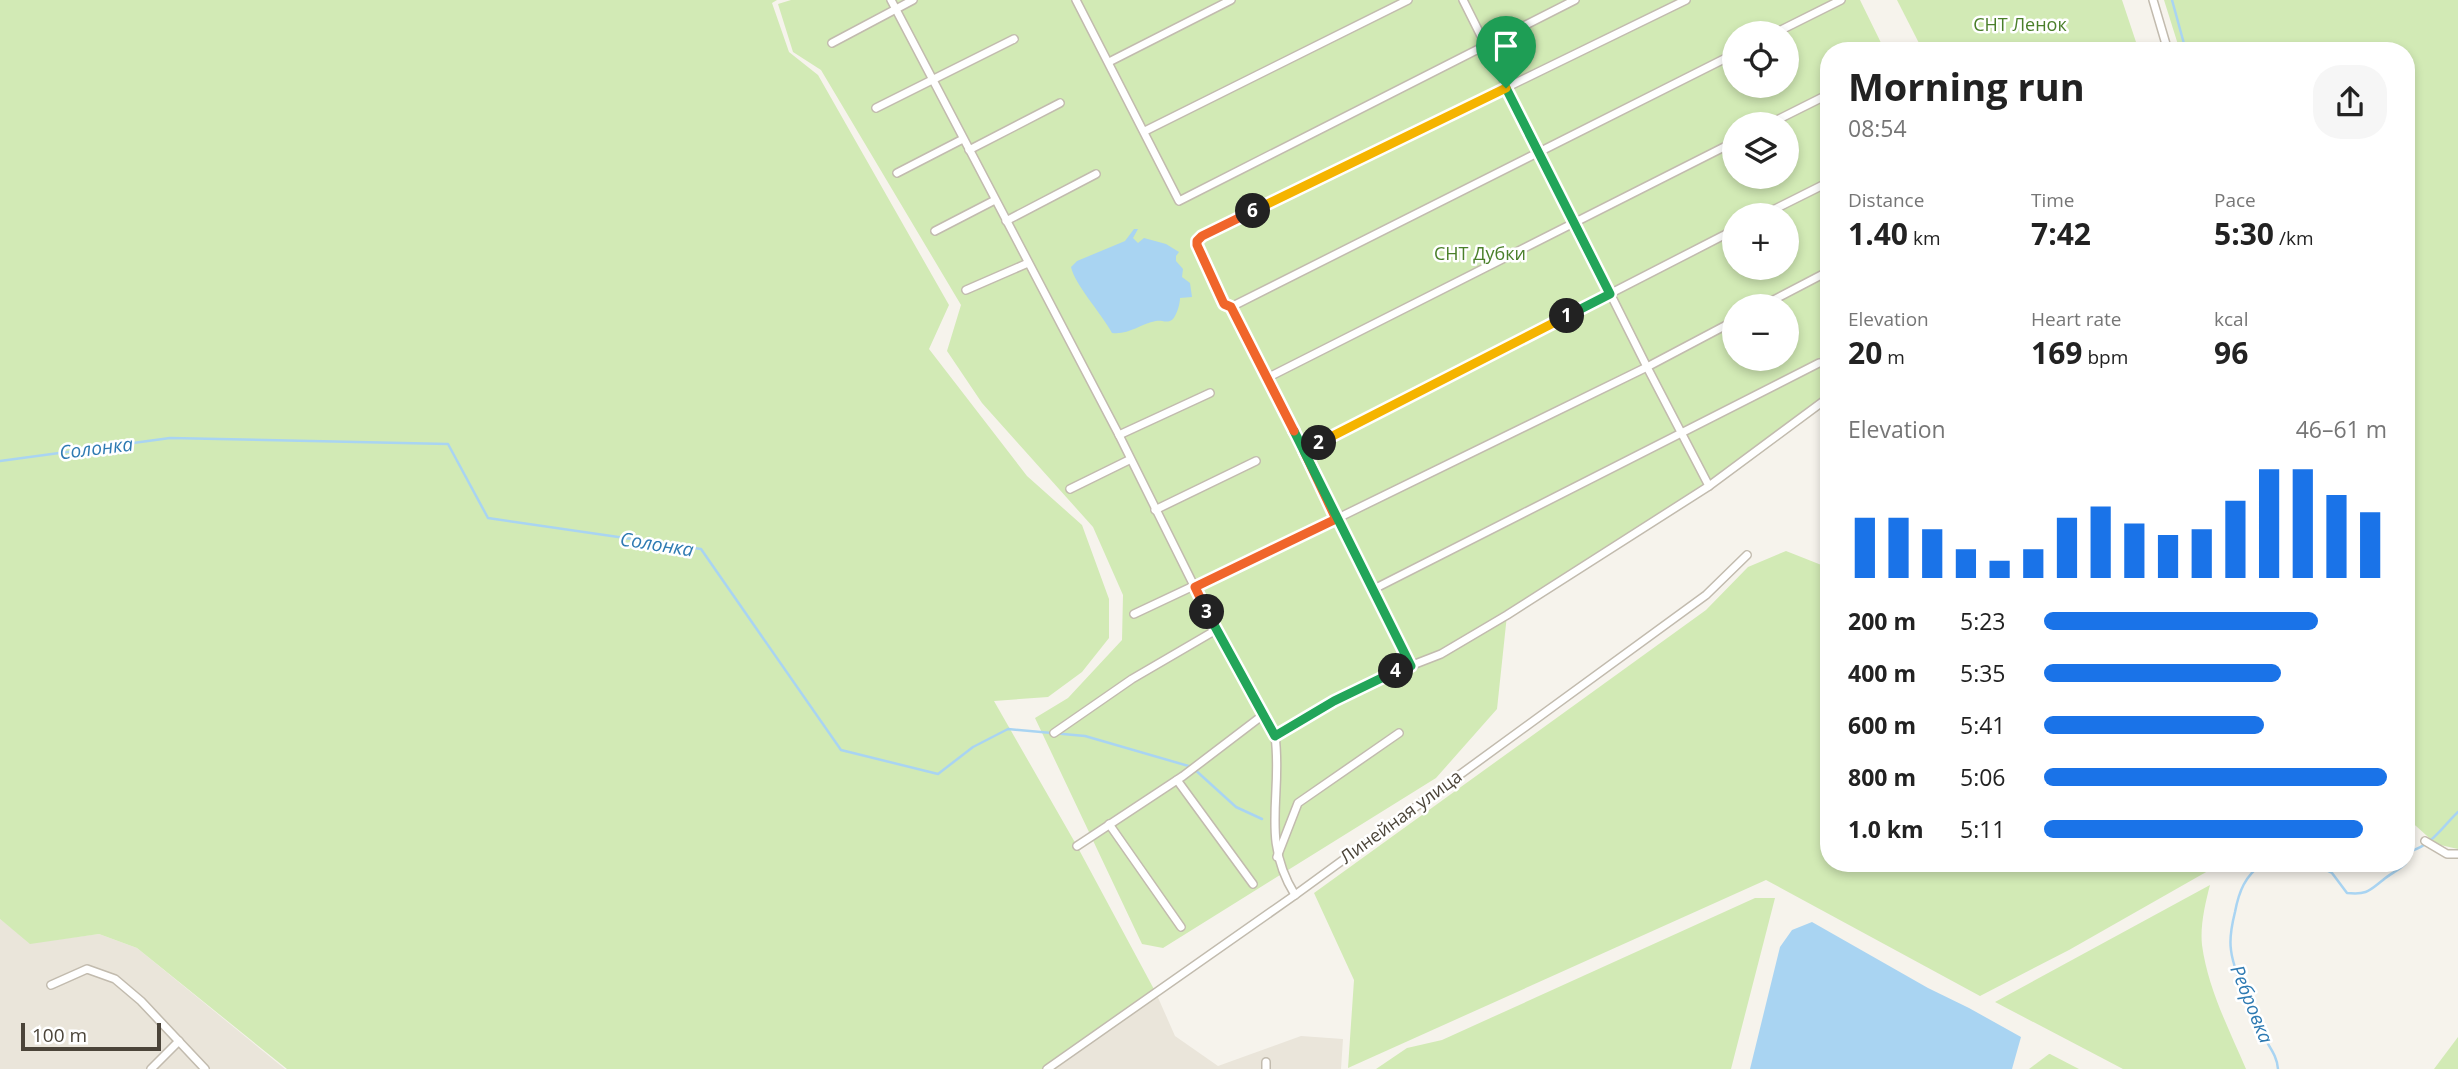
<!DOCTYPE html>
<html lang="en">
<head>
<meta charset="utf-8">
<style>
  :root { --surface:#fff; --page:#f6f6f6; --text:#222; --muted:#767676; --accent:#1a73e8 }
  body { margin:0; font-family:"Open Sans",sans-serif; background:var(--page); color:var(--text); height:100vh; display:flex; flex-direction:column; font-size:26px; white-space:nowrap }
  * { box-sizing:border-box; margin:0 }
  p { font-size:23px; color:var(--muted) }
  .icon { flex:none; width:38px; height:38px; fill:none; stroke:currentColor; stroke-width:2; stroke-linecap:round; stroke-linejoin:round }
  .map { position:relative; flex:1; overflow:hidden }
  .drawer { position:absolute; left:1820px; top:42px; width:595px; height:830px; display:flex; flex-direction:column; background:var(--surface); border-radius:28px; box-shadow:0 4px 10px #0003 }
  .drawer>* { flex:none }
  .fabs { position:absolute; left:1722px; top:21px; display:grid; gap:14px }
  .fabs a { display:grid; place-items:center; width:77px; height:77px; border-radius:50%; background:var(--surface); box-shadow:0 4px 10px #0003; font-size:35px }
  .scale { position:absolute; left:21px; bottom:18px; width:140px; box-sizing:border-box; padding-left:7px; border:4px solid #4b4439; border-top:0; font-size:19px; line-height:24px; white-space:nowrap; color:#4b4439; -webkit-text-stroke:5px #fff; paint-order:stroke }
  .pin { position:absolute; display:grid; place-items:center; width:60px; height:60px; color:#fff; margin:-72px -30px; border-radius:50% 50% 50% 0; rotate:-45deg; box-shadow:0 0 7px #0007 }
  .pin .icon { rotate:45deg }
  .km { position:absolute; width:35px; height:35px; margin:-18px; border-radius:50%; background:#222; color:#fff; font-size:19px; line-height:35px; text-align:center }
  .round { display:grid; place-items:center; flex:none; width:74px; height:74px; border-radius:28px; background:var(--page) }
  .overview { display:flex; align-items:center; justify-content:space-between; height:119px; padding:0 28px }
  h1 { font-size:38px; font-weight:700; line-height:52px }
  .metrics { display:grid; grid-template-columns:repeat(3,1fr); gap:10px; height:119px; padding:7px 28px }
  .metrics div { display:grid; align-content:center }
  .metrics b { font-size:30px; font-weight:700 }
  .metrics small { font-size:19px; font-weight:400 }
  .metrics p { font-size:19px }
  .chart { height:196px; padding:14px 28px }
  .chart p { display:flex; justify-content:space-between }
  .chart svg { width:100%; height:126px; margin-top:7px; stroke:var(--accent); stroke-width:6 }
  ul { padding:0 28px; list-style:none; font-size:23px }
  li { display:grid; grid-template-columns:112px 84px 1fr; align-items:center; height:52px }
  li i { height:18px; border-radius:9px; background:var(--accent) }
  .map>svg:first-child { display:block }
  .residential { fill:#eae5da }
  .green { fill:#d2eab5; fill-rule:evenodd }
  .water { fill:#a9d4f2 }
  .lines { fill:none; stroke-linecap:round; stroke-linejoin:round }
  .stream { stroke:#a9d4f2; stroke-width:2.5 }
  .street-casing { stroke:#c2bbae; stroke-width:10 }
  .street { stroke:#fff; stroke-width:7 }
  .split-1-casing { stroke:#fff; stroke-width:14 }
  .split-2-casing { stroke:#fff; stroke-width:14 }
  .split-3-casing { stroke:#fff; stroke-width:14 }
  .split-4-casing { stroke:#fff; stroke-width:14 }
  .split-5-casing { stroke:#fff; stroke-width:14 }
  .split-6-casing { stroke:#fff; stroke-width:14 }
  .split-7-casing { stroke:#fff; stroke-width:14 }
  .split-1 { stroke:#22a559; stroke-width:9 }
  .split-2 { stroke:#f5b400; stroke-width:9 }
  .split-3 { stroke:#f0652b; stroke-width:9 }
  .split-4 { stroke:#22a559; stroke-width:9 }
  .split-5 { stroke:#22a559; stroke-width:9 }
  .split-6 { stroke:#f0652b; stroke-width:9 }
  .split-7 { stroke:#f5b400; stroke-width:9 }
  .labels { text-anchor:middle; stroke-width:5; stroke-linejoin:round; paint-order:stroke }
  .park-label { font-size:18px; fill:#4a7f2a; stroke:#fff }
  .street-label { font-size:18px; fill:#4b4439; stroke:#fff }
  .water-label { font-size:19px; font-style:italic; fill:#2e7ab2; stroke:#fff }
</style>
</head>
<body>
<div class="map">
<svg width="2458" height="1069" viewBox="0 0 2458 1069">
  <rect width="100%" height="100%" fill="#f6f3ec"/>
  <g class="residential">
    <polygon points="0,919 30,943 99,934 137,948 285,1069 0,1069"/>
    <polygon points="1156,993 1175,1036 1218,1066 1301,1036 1343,1039 1341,1069 1047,1069"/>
  </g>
  <g class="green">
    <polygon points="0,0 777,0 772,3 789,52 818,75 949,305 929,349 1027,476 1082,525 1109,599 1109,638 1082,672 1048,697 994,701 1077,846 1156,993 1047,1069 287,1069 137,948 99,934 30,944 0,919"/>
    <path d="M791 0H1860L1885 51H1829V402L1737 471 1709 486 1507 615 1497 709 1436 778 1163 948 1142 944 1035 718 1068 698 1122 640 1123 595 1093 527 982 403 947 351 961 305 821 70 793 52 778 4ZM1734 33H1787V86H1734ZM1734 124H1787V177H1734ZM1734 215H1787V268H1734ZM1734 306H1787V359H1734Z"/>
    <polygon points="1897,0 2122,0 2139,51 1923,51"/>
    <polygon points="2164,0 2458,0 2458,849 2436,844 2406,817 2406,51 2180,51"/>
    <polygon points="1786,551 1829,568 1829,863 2222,863 2069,950 1980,996 1766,880 1348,1068 1354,980 1314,893 1706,610 1748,567"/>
    <path d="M2210 885C2205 904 2200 926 2202 945 2208 989 2229 1029 2246 1069H2123L1995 1002Z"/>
    <polygon points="1755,898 1775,898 1731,1069 1376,1069 1407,1048 1442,1040"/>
    <polygon points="2458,1037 2458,1069 2434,1069"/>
    <polygon points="2049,1054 2050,1054 2079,1069 2029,1069"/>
  </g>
  <g class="water">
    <path d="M1134 229H1138L1133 238 1138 243 1144 238 1166 244 1179 252 1176 256V261L1183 269 1182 277 1190 283 1192 297 1180 298C1180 304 1177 314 1173 319 1168 324 1162 320 1156 321 1140 324 1129 335 1112 333 1102 314 1075 285 1071 267L1077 261 1125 241Z"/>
    <polygon points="1812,922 1928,988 1969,1008 2021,1037 2012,1069 1750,1069 1780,947 1792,930"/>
  </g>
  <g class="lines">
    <g class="stream">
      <polyline points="2172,0 2186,51"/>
      <polyline points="0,461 170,438 448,444 488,518 701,549 841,750 938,774 973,747 1008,729 1085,736 1192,767 1236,807 1262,819"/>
      <path d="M2406 861 2411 851C2432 845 2443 826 2458 812"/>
      <path d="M2263 863C2245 876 2239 891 2235 912 2232 924 2229 937 2231 950 2233 970 2254 1016 2263 1035 2269 1047 2277 1055 2278 1069"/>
      <path d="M2312 863 2332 873 2347 893C2367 895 2369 891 2383 880 2390 874 2399 870 2406 863"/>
    </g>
    <defs>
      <g id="street">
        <path d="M891 0 1119 435 1216 630 1275 736C1283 795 1260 839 1295 895"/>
        <polyline points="1076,0 1179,201 1575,0"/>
        <polyline points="1463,0 1647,367 1709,486"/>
        <polyline points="2153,0 2168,51"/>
        <polyline points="1775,33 1841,0"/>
        <polyline points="832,43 913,0"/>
        <polyline points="1109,62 1231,0"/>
        <polyline points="876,108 1014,39"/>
        <polyline points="1769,124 1829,94"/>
        <polyline points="1145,131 1408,0"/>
        <polyline points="969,150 1060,103"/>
        <polyline points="897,173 963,139"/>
        <polyline points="1763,215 1829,182"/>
        <polyline points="1006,221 1096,174"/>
        <polyline points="935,231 995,200"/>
        <polyline points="966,290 1028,263"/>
        <polyline points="1762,306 1829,271"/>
        <polyline points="1231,307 1734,54"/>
        <polyline points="1267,378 1734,142"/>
        <polyline points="1119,435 1210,393"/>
        <polyline points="1304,451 1734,230"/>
        <polyline points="1070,489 1129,460"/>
        <polyline points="1155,510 1256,461"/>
        <polyline points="1372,590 1819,363 1829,362"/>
        <polyline points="1134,614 1336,519 1647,367 1734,321"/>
        <polyline points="1411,665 1231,307 1224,305 1197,241 1202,236 1686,0"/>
        <polyline points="1054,733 1132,679 1216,630"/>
        <polyline points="1275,736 1333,701 1392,673 1441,654 1507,615 1709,486 1829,397"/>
        <polyline points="1177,780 1253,884"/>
        <polyline points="1109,824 1181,927"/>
        <polyline points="2425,841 2447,854 2458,854"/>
        <polyline points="1077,846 1183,776 1263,715"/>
        <polyline points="1277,857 1298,803 1399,733"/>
        <polyline points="51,985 87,969 115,979 141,1001 205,1069"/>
        <polyline points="151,1069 179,1041"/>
        <polyline points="1047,1069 1295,895 1706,595 1747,555"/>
        <polyline points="1266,1069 1266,1062"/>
      </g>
    </defs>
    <use href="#street" class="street-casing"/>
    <use href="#street" class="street"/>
  </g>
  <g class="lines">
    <defs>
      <polyline id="split-1" points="1506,88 1610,294 1567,316"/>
      <polyline id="split-2" points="1319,443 1567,316"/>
      <polyline id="split-3" points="1207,612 1195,587 1336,519 1304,451 1319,443"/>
      <polyline id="split-4" points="1207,612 1275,736 1334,701 1396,671"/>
      <polyline id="split-5" points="1294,431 1411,666 1396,671"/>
      <polyline id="split-6" points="1253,211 1202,236 1197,241 1197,245 1224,304 1231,307 1294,431"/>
      <polyline id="split-7" points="1253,211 1506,88"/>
    </defs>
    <use href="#split-1" class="split-1-casing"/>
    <use href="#split-2" class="split-2-casing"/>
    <use href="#split-3" class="split-3-casing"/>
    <use href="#split-4" class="split-4-casing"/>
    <use href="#split-5" class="split-5-casing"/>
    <use href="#split-6" class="split-6-casing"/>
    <use href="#split-7" class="split-7-casing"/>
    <use href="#split-1" class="split-1"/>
    <use href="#split-2" class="split-2"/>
    <use href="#split-3" class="split-3"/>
    <use href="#split-4" class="split-4"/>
    <use href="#split-5" class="split-5"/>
    <use href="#split-6" class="split-6"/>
    <use href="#split-7" class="split-7"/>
  </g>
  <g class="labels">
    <g class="park-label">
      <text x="2020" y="31">СНТ Ленок</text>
      <text x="1480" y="260">СНТ Дубки</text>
    </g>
    <g class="street-label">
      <text transform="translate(1401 817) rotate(-36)" y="6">Линейная улица</text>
    </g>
    <g class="water-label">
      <text transform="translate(96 448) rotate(-7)" y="7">Солонка</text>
      <text transform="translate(657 544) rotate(9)" y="7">Солонка</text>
      <text transform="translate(2252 1004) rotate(68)" y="7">Ребровка</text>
    </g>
  </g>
</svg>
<div class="fabs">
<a><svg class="icon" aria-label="locate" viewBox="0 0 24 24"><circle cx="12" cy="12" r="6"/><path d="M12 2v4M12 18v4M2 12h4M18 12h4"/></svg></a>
<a><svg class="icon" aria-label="layers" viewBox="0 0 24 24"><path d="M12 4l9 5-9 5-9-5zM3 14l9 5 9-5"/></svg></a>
<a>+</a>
<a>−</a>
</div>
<div class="scale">100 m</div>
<div class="pin" style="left:1506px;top:88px;background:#1e9e55"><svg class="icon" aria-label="arrive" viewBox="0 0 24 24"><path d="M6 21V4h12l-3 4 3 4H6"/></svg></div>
<b class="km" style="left:1567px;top:316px">1</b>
<b class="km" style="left:1319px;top:443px">2</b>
<b class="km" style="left:1207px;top:612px">3</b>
<b class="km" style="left:1396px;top:671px">4</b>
<b class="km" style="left:1253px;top:211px">6</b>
<section class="drawer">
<div class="overview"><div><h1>Morning run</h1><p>08:54</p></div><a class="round"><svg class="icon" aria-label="share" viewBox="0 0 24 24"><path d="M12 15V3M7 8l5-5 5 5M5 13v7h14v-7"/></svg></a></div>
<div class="metrics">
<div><p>Distance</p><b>1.40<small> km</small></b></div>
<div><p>Time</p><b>7:42</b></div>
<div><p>Pace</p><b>5:30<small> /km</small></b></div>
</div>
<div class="metrics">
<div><p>Elevation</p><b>20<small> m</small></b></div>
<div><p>Heart rate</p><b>169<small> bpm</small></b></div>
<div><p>kcal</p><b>96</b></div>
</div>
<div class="chart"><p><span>Elevation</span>46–61 m</p>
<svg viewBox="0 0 160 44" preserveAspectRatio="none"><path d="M5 44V23M15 44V23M25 44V27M35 44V34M45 44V38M55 44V34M65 44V23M75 44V19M85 44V25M95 44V29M105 44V27M115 44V17M125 44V6M135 44V6M145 44V15M155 44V21"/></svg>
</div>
<ul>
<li><b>200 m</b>5:23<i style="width:80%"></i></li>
<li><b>400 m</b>5:35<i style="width:69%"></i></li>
<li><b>600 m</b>5:41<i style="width:64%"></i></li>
<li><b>800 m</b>5:06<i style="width:100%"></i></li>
<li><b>1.0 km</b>5:11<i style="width:93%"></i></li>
</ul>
</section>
</div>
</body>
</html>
